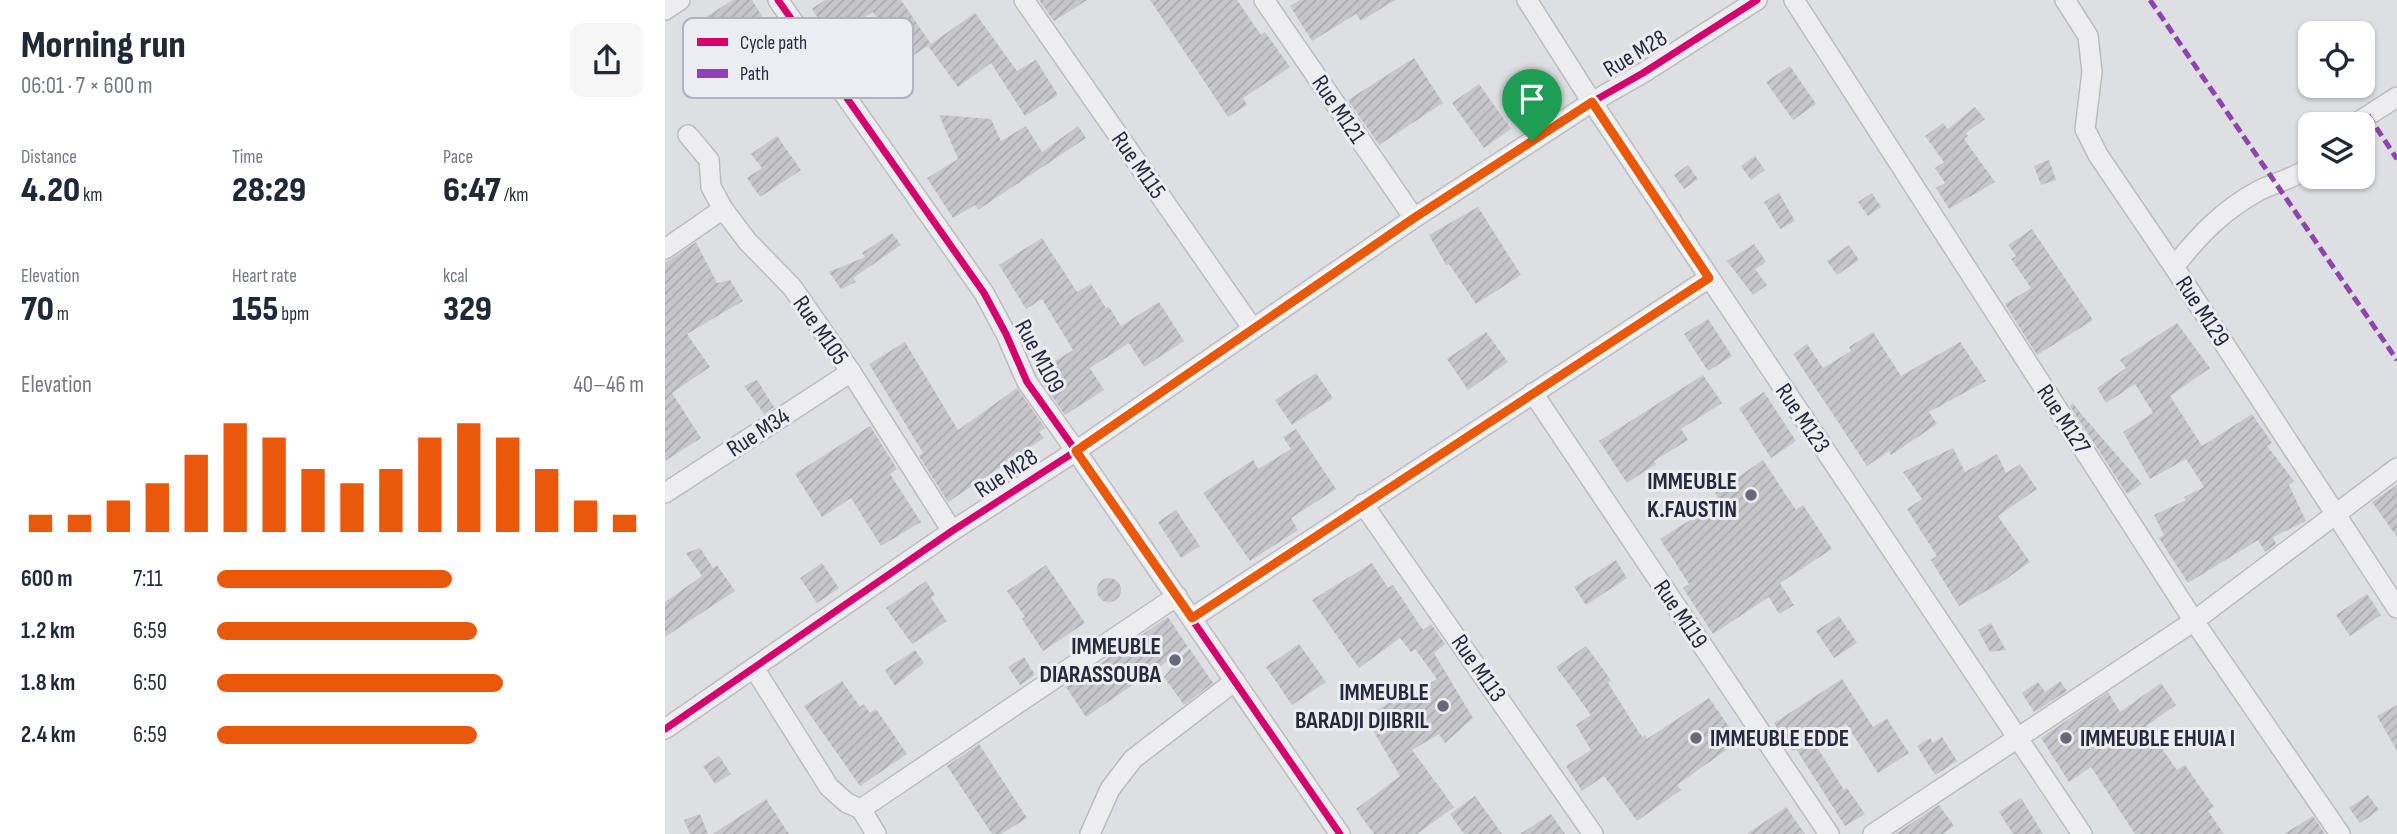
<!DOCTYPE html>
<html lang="en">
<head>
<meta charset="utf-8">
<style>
  :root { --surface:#fff; --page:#f6f6f7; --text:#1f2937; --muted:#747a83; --accent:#ea580c }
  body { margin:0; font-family:"Sofia Sans Condensed",sans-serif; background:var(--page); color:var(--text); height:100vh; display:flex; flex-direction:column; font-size:26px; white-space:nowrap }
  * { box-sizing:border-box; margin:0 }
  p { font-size:23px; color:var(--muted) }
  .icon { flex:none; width:38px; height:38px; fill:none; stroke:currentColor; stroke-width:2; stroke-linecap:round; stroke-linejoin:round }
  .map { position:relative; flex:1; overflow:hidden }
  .panel { display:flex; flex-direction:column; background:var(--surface); width:665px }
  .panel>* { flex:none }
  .controls { position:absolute; left:1633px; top:21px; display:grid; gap:14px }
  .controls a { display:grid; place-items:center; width:77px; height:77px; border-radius:14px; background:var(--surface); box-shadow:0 2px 5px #0004; font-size:35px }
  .pin { position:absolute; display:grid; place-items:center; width:60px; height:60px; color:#fff; margin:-72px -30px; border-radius:50% 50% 50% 0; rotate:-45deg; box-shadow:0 0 7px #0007 }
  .pin .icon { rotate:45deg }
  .round { display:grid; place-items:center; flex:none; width:74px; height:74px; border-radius:14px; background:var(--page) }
  .headline { display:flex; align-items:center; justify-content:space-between; height:119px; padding:0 21px }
  h1 { font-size:38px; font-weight:800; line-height:52px }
  .metrics { display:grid; grid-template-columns:repeat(3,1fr); gap:10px; height:119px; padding:7px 21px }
  .metrics div { display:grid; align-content:center }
  .metrics b { font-size:35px; font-weight:800 }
  .metrics small { font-size:19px; font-weight:400 }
  .metrics p { font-size:19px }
  .chart { height:196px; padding:14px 21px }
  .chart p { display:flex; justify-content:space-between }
  .chart svg { width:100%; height:126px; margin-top:7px; stroke:var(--accent); stroke-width:6 }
  ul { padding:0 21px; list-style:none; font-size:23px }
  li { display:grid; grid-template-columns:112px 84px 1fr; align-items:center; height:52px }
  li i { height:18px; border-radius:9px; background:var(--accent) }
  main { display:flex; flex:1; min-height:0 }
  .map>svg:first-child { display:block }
  .building { fill:url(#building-hatch) }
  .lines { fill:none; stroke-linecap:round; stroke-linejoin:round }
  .minor-casing { stroke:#bbbcc0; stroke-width:22 }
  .minor { stroke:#ededf0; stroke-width:19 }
  .quiet { stroke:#8e44ad; stroke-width:5; stroke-dasharray:10 5; stroke-linecap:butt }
  .cycleway-casing { stroke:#ebedf3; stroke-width:11 }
  .cycleway { stroke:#d6006c; stroke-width:7 }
  .route-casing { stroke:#fff; stroke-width:14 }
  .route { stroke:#ea580c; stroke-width:9 }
  .poi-dot { fill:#676976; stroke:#ebedf3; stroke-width:2.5 }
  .labels { text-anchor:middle; stroke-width:6; stroke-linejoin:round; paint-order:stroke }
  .street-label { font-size:24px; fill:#272a3b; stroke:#ebedf3 }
  .poi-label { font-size:24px; font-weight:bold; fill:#272a3b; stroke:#ebedf3; text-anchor:end }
  .key { fill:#ebedf3; stroke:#b0b2bc; stroke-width:2 }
  .key-label { font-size:19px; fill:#272a3b }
</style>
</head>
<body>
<main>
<section class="panel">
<div class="headline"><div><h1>Morning run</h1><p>06:01 · 7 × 600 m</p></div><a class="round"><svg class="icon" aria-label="share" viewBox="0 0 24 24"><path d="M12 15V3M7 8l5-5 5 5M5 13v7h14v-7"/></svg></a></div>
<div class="metrics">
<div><p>Distance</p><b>4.20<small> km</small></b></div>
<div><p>Time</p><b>28:29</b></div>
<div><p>Pace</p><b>6:47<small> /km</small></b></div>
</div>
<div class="metrics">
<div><p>Elevation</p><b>70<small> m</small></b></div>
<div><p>Heart rate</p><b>155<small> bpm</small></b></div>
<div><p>kcal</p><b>329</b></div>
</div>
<div class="chart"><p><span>Elevation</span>40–46 m</p>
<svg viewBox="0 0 160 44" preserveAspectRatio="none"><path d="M5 44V38M15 44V38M25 44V33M35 44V27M45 44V17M55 44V6M65 44V11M75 44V22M85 44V27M95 44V22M105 44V11M115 44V6M125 44V11M135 44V22M145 44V33M155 44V38"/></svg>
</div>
<ul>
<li><b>600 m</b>7:11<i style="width:55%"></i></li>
<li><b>1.2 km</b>6:59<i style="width:61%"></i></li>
<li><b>1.8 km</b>6:50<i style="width:67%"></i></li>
<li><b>2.4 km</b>6:59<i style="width:61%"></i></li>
</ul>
</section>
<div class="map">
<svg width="1732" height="834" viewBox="0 0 1732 834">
  <defs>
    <pattern id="building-hatch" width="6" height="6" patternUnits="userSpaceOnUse" patternTransform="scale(1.75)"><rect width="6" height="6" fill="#c6c6cb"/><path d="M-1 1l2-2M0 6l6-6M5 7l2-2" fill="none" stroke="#aaaaaf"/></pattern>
  </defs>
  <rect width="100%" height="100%" fill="#dedfe3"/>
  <g class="building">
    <polygon points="68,0 87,0 120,53 60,90 34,51 52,40 39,18"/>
    <polygon points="160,0 236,0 266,44 241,60 208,12 167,39 147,9"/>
    <polygon points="374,0 422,0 389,21"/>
    <polygon points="485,0 572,0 596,35 600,32 625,67 578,98 582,105 563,117"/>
    <polygon points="635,0 730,0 696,21 691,14 647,41 625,6"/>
    <polygon points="310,13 352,71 371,60 393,95 360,116 326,63 293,87 263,46"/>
    <polygon points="749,58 778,103 714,145 683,100"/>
    <polygon points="1125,66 1151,104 1128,120 1101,82"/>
    <polygon points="814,84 846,129 819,148 787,103"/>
    <polygon points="1310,107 1320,119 1301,133 1303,136 1299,139 1330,182 1284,209 1271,188 1280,183 1270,168 1279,162 1260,136 1278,123 1283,129"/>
    <polygon points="274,115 326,119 336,141 361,126 377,152 413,126 421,138 313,210 310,205 288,218 262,178 293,159"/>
    <polygon points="112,136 136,170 95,197 82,178 97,168 86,154"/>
    <polygon points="1090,156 1100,170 1086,180 1076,166"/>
    <polygon points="1384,160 1391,180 1376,185 1369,166"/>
    <polygon points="1023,165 1033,179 1019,189 1009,175"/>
    <polygon points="1114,193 1130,221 1115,229 1099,202"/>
    <polygon points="1207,193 1216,207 1203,216 1193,202"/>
    <polygon points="813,207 856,275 811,304 784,264 781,265 764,235"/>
    <polygon points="1367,229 1428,320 1372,355 1340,304 1366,288 1346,259 1351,256 1343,245"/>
    <polygon points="227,233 236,245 188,278 191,282 176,289 164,272 200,257 197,253"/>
    <polygon points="377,238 412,292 426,284 441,308 444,307 456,326 494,302 519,341 479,367 464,343 425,368 439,390 400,415 371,373 408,350 377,299 361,309 334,265"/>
    <polygon points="31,242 52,283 65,280 78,301 22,334 45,367 7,393 36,438 0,461 0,263"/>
    <polygon points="1089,244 1101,262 1090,269 1102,285 1088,295 1062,261"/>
    <polygon points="1184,245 1194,260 1172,275 1162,261"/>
    <polygon points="1043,319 1067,356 1043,371 1019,334"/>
    <polygon points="1512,323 1545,368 1505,396 1537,446 1587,414 1607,443 1602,446 1629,481 1624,485 1641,521 1608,537 1611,544 1600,552 1593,540 1523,583 1494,538 1499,535 1489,515 1521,500 1519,497 1539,487 1521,459 1485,479 1458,432 1488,413 1470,384 1441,403 1432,388 1461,368 1455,360"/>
    <polygon points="821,332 843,362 803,390 782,359"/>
    <polygon points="1208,332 1236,376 1295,342 1321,381 1264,412 1272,424 1226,455 1224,451 1202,466 1128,354 1142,344 1158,368 1186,351 1184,347"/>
    <polygon points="240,342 293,430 352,388 380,428 374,432 379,438 283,502 254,456 258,453 204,364"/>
    <polygon points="651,373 668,398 627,425 610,400"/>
    <polygon points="1038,375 1057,403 1016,429 1023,440 989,461 991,464 962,483 934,441"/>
    <polygon points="92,380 109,407 99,414 79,386"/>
    <polygon points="1099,392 1131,441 1106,458 1074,408"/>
    <polygon points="1408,403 1417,415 1477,484 1462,494 1405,406"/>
    <polygon points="205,426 232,469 225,474 256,522 216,546 186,498 157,517 130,474"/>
    <polygon points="631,429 671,489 626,518 633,530 585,561 538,493 588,460 593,469 626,449 618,437"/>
    <polygon points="1288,448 1300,472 1332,454 1341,473 1355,464 1372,489 1333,516 1365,562 1337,582 1294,606 1266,560 1272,556 1242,509 1257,499 1238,472"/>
    <polygon points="1098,460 1131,510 1138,505 1167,549 1115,583 1129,605 1114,614 1104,597 1048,634 1018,588 1024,584 995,539 1055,501 1050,493"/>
    <polygon points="1732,485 1732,537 1707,502"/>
    <polygon points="511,510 535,546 516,558 493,522"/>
    <polygon points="35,548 48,568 52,565 70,591 0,637 0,602 37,576 21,553"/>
    <polygon points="951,560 962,578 921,605 909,587"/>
    <polygon points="157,563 174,588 152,603 135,578"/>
    <polygon points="707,563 723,588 728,585 758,630 766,624 780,644 769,653 808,718 780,743 774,734 747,750 789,807 752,834 709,834 691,809 735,776 700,717 726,702 728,705 772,679 750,649 746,652 735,638 694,668 647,600"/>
    <polygon points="381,565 420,623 378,651 357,619 360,617 342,591"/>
    <circle cx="444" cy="590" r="12"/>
    <polygon points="261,581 270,595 266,598 282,621 247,644 221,608"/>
    <polygon points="1702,594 1716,615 1685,636 1671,615"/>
    <polygon points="1174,616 1192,643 1169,658 1151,631"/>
    <polygon points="503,617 523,647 421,717 401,687"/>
    <polygon points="1326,623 1341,650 1325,652 1313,630"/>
    <polygon points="634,644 661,682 627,705 601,667"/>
    <polygon points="921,646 946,680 943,683 977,737 980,735 982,739 1044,698 1074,741 1012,785 1016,790 972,821 939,776 917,791 901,766 926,750 911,725 926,715 891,667"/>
    <polygon points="524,648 548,683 519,705 499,677"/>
    <polygon points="250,650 259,663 230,686 220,670"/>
    <polygon points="359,657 370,675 355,685 343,667"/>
    <polygon points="1177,679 1208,727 1222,719 1244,753 1213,773 1181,724 1150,744 1179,790 1182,788 1200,814 1180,826 1131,749 1127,751 1109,723"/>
    <polygon points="177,681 195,707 199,704 205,713 211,709 242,754 195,786 139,706"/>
    <polygon points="1395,681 1402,691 1369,712 1357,693 1373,682 1380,692"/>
    <polygon points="1496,683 1511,705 1481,726 1512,770 1520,765 1549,807 1543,811 1559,834 1470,834 1426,767 1404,782 1376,738 1443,692 1455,712"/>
    <polygon points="1732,705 1732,751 1712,716"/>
    <polygon points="1277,737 1292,761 1270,775 1252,746 1265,738 1268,743"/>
    <polygon points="314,744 362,818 336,834 327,834 282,766"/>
    <polygon points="54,756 66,774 50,784 38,766"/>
    <polygon points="1703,795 1714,810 1695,823 1684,808"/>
    <polygon points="810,796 837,834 799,834 785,814"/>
    <polygon points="1356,798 1378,834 1348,834 1334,812"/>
    <polygon points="101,799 124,834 48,834"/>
    <polygon points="1274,805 1289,826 1278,834 1230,834"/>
    <polygon points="1121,807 1140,834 1082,834"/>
    <polygon points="35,814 43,834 25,834 19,820"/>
    <polygon points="886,814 900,834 855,834"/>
    <polygon points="1648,816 1660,834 1619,834"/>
  </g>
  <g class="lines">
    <defs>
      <g id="minor">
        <polyline points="113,0 319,293 341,334 362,382 411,451 675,834"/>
        <polyline points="359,0 588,329"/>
        <polyline points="599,0 749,218"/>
        <polyline points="862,0 927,102 1417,834"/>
        <polyline points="1129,0 1529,621 1675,834"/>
        <polyline points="1400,0 1423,36 1427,72 1420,129 1433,155 1509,267 1732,608"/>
        <polyline points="0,10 15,0"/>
        <polyline points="1690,124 1732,97"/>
        <polyline points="23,135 44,160 46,187 58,209 83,242 127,287 186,372 287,531"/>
        <polyline points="0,249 58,209"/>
        <path d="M1509 267C1534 235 1559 209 1595 190 1612 182 1630 178 1645 167"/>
        <polyline points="868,393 1164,834"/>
        <polyline points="0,493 186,372"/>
        <polyline points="698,504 928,834"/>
        <polyline points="527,618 1044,278"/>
        <polyline points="89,668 164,787 182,803 196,809 512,596"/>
        <polyline points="0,729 287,531 411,451 749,218 927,102 978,73 1092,0"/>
        <polyline points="196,809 211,834"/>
        <polyline points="425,834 445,789 468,759 570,681"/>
        <polyline points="1208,834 1529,621 1732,468"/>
      </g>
    </defs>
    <use href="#minor" class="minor-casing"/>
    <use href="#minor" class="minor"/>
    <g class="quiet">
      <polyline points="1485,0 1732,360"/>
      <polyline points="1703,115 1732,159"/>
    </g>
    <defs>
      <g id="cycleway">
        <polyline points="113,0 319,293 341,334 362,382 411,451 675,834"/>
        <polyline points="0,729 287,531 411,451 749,218 927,102 978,73 1092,0"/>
      </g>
    </defs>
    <use href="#cycleway" class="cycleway-casing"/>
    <use href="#cycleway" class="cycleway"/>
  </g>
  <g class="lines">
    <defs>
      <polygon id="route" points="927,102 1044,278 527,618 411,451 749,218"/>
    </defs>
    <use href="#route" class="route-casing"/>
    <use href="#route" class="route"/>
  </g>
  <g class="poi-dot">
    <circle cx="1086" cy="495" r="7"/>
    <circle cx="510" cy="660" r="7"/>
    <circle cx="778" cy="706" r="7"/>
    <circle cx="1031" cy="738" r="7"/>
    <circle cx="1401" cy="738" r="7"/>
  </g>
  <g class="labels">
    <g class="street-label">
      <text transform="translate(970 53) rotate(-31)" y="8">Rue M28</text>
      <text transform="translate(674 109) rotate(56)" y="8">Rue M121</text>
      <text transform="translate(474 165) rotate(55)" y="8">Rue M115</text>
      <text transform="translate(1538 311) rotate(57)" y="8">Rue M129</text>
      <text transform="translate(156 330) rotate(55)" y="8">Rue M105</text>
      <text transform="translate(375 356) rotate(62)" y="8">Rue M109</text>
      <text transform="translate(1138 418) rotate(56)" y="8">Rue M123</text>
      <text transform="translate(1399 419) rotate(57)" y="8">Rue M127</text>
      <text transform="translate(93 432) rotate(-33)" y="8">Rue M34</text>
      <text transform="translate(341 473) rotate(-33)" y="8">Rue M28</text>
      <text transform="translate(1016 614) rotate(56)" y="8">Rue M119</text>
      <text transform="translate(814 668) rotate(55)" y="8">Rue M113</text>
    </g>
    <g class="poi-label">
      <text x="1072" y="489">IMMEUBLE<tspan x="1072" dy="28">K.FAUSTIN</tspan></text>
      <text x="496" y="654">IMMEUBLE<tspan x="496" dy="28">DIARASSOUBA</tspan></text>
      <text x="764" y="700">IMMEUBLE<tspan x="764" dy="28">BARADJI DJIBRIL</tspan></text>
      <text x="1045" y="746" text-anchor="start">IMMEUBLE EDDE</text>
      <text x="1415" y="746" text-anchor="start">IMMEUBLE EHUIA I</text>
    </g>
  </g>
  <rect x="18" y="18" width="230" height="80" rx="10" class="key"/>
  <rect x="32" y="38" width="31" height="8" fill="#d6006c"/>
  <rect x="32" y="69" width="31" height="9" fill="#8e44ad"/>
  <g class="key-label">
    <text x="75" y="49">Cycle path</text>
    <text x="75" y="80">Path</text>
  </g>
</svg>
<div class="controls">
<a><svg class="icon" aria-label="locate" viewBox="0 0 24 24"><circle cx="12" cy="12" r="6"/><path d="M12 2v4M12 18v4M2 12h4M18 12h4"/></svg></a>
<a><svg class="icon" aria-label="layers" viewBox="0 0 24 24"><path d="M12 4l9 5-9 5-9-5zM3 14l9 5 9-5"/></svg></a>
</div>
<div class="pin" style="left:867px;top:141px;background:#1e9e55"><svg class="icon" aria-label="arrive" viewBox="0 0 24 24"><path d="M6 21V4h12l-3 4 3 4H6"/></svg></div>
</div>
</main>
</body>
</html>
